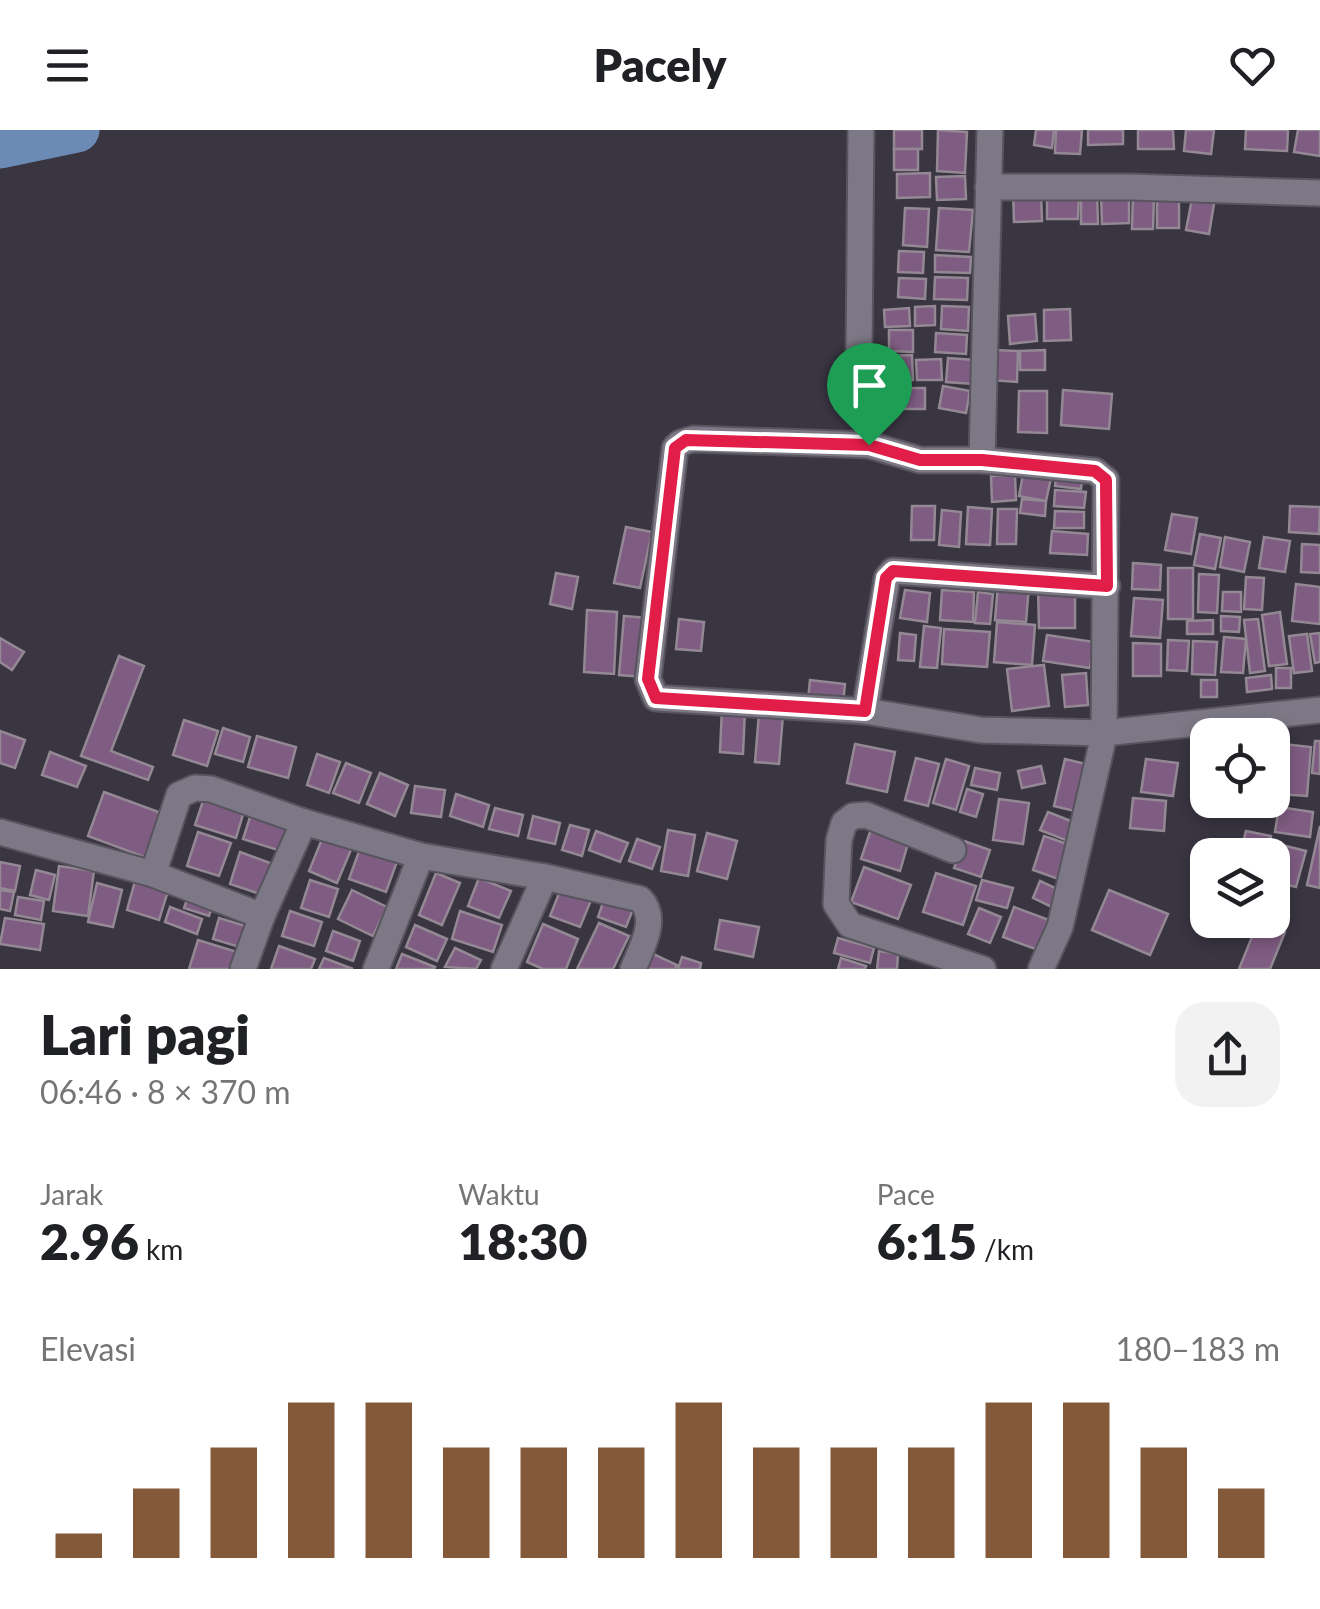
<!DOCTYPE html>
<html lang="id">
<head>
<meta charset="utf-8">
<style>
  :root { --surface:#fff; --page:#f2f2f2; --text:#202124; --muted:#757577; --accent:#83593a }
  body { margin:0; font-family:Lato,sans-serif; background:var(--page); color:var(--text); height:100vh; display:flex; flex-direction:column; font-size:38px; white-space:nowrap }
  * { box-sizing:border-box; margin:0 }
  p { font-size:32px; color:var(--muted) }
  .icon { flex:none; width:55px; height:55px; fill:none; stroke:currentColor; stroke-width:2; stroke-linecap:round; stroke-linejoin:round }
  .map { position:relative; height:839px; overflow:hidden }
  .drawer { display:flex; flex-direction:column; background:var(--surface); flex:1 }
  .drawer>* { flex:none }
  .tools { position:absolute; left:1190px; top:588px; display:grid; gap:20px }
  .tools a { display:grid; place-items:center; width:100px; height:100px; border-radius:20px; background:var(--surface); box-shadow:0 5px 15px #0003; font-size:50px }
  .pin { position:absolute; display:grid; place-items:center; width:85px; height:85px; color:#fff; margin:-102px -42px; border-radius:50% 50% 50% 0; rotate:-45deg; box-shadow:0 0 10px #0007 }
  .pin .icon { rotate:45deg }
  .round { display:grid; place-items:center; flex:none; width:105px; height:105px; border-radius:30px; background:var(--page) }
  .headline { display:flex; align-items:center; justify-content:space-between; height:170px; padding:0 40px }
  h1 { font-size:55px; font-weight:800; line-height:75px }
  .metrics { display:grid; grid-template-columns:repeat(3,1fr); gap:15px; height:170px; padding:10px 40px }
  .metrics div { display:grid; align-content:center }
  .metrics b { font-size:50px; font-weight:800 }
  .metrics small { font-size:28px; font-weight:400 }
  .metrics p { font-size:28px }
  .chart { height:280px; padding:20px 40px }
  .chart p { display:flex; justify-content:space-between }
  .chart svg { width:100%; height:180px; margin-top:10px; stroke:var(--accent); stroke-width:6 }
  header { display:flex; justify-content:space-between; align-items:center; height:130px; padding:0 40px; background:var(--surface); font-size:45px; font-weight:800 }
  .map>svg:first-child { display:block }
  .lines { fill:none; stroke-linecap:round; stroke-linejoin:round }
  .river { stroke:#6b8ab4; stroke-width:45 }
  .building { fill:#7f5c82; stroke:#938893; stroke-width:2.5 }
  .minor-casing { stroke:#58545e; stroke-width:29 }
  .minor { stroke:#7c7885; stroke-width:25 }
  .route-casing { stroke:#fff; stroke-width:20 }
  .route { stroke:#e11d48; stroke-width:12 }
</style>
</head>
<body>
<header><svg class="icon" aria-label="menu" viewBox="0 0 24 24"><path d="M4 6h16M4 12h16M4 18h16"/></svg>Pacely<svg class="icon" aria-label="heart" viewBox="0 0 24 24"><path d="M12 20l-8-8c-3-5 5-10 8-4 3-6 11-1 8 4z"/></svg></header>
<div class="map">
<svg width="1320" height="839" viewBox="0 0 1320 839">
  <rect width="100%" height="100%" fill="#393541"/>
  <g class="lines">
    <polyline class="river" points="0,16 77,0"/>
  </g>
  <g class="building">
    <rect x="894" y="0" width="28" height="19"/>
    <polygon points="938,0 967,2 965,43 937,41"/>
    <polygon points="1036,0 1054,0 1052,18 1034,15"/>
    <polygon points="1056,0 1082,0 1080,24 1055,23"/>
    <polygon points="1088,0 1123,0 1123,14 1088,15"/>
    <polygon points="1138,0 1173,0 1174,19 1138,19"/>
    <polygon points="1186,0 1214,0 1211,24 1184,21"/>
    <polygon points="1246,0 1288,0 1287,21 1245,19"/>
    <polygon points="1298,0 1320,0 1320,26 1294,22"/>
    <rect x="894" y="19" width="24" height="21"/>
    <polygon points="930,43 930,67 897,68 897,44"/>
    <polygon points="965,46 966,69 937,70 936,47"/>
    <polygon points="1047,59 1079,60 1078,89 1047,89"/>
    <polygon points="1041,61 1042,91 1014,92 1013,62"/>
    <polygon points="1097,62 1098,94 1081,94 1081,63"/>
    <polygon points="1101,64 1129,64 1129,93 1102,94"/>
    <polygon points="1193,64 1215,68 1209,104 1186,100"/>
    <polygon points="1133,65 1154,66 1153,99 1132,99"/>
    <polygon points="1179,66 1179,98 1157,98 1157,67"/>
    <polygon points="905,78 929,79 927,117 903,115"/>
    <polygon points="939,78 973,80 969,122 936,120"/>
    <polygon points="899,121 924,122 923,143 898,142"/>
    <polygon points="935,125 971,127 970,143 935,142"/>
    <polygon points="935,147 968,148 967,170 934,169"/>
    <polygon points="899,148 926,149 925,169 898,167"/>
    <polygon points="935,176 935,195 915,196 915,177"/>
    <polygon points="942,176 969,177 968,201 941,199"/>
    <polygon points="909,178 910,196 885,197 884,180"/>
    <polygon points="1070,179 1071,210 1044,211 1044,180"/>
    <polygon points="1035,184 1037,211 1010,214 1008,186"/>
    <polygon points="889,200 913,200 913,222 889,221"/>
    <polygon points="936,203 967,205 966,224 935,222"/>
    <polygon points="994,220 1018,221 1017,252 992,250"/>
    <polygon points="1045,220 1045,240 1020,240 1020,221"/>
    <polygon points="912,225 913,250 887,251 886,226"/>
    <polygon points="948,228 975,230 973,254 946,252"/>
    <polygon points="941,229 942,250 917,250 916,230"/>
    <polygon points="943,256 970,261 966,283 939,278"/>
    <rect x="896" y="258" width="29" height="21"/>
    <polygon points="1063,260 1112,264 1109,299 1061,295"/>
    <polygon points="1019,261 1047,261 1047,303 1018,302"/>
    <polygon points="1024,339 1052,344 1046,371 1019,366"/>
    <polygon points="1057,339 1083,342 1081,359 1055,356"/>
    <polygon points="1015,345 1016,370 992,372 991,346"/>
    <polygon points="1055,360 1086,362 1084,378 1054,376"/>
    <polygon points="1022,369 1046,371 1045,386 1020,383"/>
    <polygon points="912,376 935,376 934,410 911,410"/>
    <polygon points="1290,376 1320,377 1319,404 1289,402"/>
    <polygon points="968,377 992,379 990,415 966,414"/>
    <polygon points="998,379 1017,379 1016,414 997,414"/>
    <polygon points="942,380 961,382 959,417 939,415"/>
    <polygon points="1055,381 1084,382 1084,398 1054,398"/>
    <polygon points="1172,384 1197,388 1191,424 1165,420"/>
    <polygon points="626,397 652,402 640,458 614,453"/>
    <polygon points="1052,401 1088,404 1087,425 1050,423"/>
    <polygon points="1200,404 1221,408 1215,439 1194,435"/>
    <polygon points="1225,407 1250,412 1244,442 1220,437"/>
    <polygon points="1264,407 1290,411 1285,442 1259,438"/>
    <polygon points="1302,414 1320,415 1320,443 1301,442"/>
    <polygon points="1133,433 1161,435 1160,460 1132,459"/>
    <rect x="1168" y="438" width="25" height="51"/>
    <polygon points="556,443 578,447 572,479 550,474"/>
    <polygon points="1199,444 1219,445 1217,483 1198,482"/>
    <polygon points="1246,447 1264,448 1262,480 1244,479"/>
    <polygon points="998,454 1029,456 1026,492 995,490"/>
    <polygon points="1296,454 1320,457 1320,494 1292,491"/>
    <polygon points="1075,457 1075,498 1039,498 1038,458"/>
    <polygon points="905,460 930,463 927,492 900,488"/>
    <polygon points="942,460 974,462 973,492 940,490"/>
    <polygon points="978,462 993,464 990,494 975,493"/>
    <polygon points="1223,462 1241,462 1241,482 1222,481"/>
    <polygon points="1134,468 1163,470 1160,508 1131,506"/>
    <polygon points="587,480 617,482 614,544 584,542"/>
    <polygon points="1280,482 1287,534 1269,536 1262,485"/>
    <polygon points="624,486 649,488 644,547 619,545"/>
    <polygon points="1221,486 1240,487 1239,502 1221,501"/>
    <polygon points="679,489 704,492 701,521 676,519"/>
    <polygon points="1258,489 1265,541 1250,543 1244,490"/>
    <polygon points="1213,490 1213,504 1187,504 1187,491"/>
    <polygon points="997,492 1035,495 1032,535 994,532"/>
    <polygon points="924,496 941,498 937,538 920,537"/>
    <polygon points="944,499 990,502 987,537 942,534"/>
    <polygon points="900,503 916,505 914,531 898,530"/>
    <polygon points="1320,503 1320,532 1315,533 1310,504"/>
    <polygon points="1307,504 1312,541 1294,543 1289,506"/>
    <polygon points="1047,505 1094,512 1090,538 1043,531"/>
    <polygon points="1224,507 1246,509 1243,543 1221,542"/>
    <polygon points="0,508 24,522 12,540 0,532"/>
    <polygon points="1168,510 1189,511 1187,541 1167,540"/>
    <polygon points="1193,511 1217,512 1215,545 1192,544"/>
    <polygon points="1133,513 1161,514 1161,546 1133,546"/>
    <polygon points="119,526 144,536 111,621 153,637 148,650 81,626"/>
    <polygon points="1044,535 1049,576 1012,581 1007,539"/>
    <rect x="1276" y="538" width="15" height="20"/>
    <polygon points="1086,543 1088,575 1065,577 1062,545"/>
    <polygon points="1271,545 1272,559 1247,562 1246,548"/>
    <polygon points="810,550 845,554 843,573 808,570"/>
    <rect x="1201" y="550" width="16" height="17"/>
    <polygon points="722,578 745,580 743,624 720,622"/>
    <polygon points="759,583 783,585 779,634 755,632"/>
    <polygon points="184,590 218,601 207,636 173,625"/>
    <polygon points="223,598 250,607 243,632 215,624"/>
    <polygon points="0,601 25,610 15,638 0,633"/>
    <polygon points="257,606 296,617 288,648 248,637"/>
    <polygon points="1315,611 1320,611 1320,644 1312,643"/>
    <polygon points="855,614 895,622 887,662 847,653"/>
    <polygon points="1283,614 1311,617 1307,666 1279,664"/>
    <polygon points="50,622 86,636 77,657 42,645"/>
    <polygon points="317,624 340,632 329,663 307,655"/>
    <polygon points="916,628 939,634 928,676 905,670"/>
    <polygon points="946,629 969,636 956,680 933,673"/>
    <polygon points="1065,629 1094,636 1083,683 1054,676"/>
    <polygon points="1146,629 1178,633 1173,666 1141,662"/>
    <polygon points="346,633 371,643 359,673 333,663"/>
    <polygon points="1041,636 1045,653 1022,658 1018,641"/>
    <polygon points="975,638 1000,643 997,660 971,655"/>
    <polygon points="380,643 408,655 395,686 367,674"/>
    <polygon points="415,656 445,660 441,687 411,683"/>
    <polygon points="967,659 983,664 976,687 960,682"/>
    <polygon points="104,662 164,684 147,728 88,706"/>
    <polygon points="456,664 489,675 483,697 450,686"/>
    <polygon points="204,668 244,681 236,708 195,695"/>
    <polygon points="1133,668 1166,671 1164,701 1130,698"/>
    <polygon points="999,669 1029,673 1023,714 993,710"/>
    <polygon points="1237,670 1270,670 1269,678 1237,676"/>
    <polygon points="1279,677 1313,682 1310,707 1275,702"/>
    <polygon points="495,678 523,685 518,706 489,699"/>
    <polygon points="252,681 290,692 281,721 243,709"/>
    <polygon points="1048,682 1081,695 1073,713 1040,700"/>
    <polygon points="533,686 560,693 555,714 528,708"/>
    <polygon points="570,695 589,700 582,726 562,720"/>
    <polygon points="1320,696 1320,758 1307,755"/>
    <polygon points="871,699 909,710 900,741 861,729"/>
    <polygon points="668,700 695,705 688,746 661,741"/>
    <polygon points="596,701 628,713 620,732 589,720"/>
    <polygon points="1246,701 1271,706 1266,725 1240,725"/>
    <polygon points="198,702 231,713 219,746 187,736"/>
    <polygon points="707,703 737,711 727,749 697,741"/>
    <polygon points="324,704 353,715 337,753 309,741"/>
    <polygon points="1044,706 1076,717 1064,751 1033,740"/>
    <polygon points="637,709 660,717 652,739 629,731"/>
    <polygon points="964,711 990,720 981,747 954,738"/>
    <polygon points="362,713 399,726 386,762 349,749"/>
    <polygon points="1278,714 1306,721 1296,757 1272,751"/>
    <polygon points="240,722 273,734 263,765 230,754"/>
    <polygon points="0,732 20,736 15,761 0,758"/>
    <polygon points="59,736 94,741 88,786 53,781"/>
    <polygon points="864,737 911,755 898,789 851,772"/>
    <polygon points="36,740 55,745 49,770 30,765"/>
    <polygon points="436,743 460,753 442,795 419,785"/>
    <polygon points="936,743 976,756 963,795 923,782"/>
    <polygon points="479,748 511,761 499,788 468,776"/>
    <polygon points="310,750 338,759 329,787 301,778"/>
    <polygon points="982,750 1013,758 1007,778 976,770"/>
    <polygon points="135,751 168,761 159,790 127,780"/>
    <polygon points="1040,751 1062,761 1054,778 1033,768"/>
    <polygon points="97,753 122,760 113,797 88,792"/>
    <polygon points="562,756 592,768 580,797 550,786"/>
    <polygon points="0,760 14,762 10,781 0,779"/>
    <polygon points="352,760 387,777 373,806 338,789"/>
    <polygon points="1109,760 1168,784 1150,825 1092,800"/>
    <polygon points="189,764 214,772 209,786 184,778"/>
    <polygon points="606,764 635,774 626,797 598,787"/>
    <polygon points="18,767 44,771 41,790 15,785"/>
    <polygon points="170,777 202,789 197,804 165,792"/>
    <polygon points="1014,777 1049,790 1038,820 1003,807"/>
    <polygon points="979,778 1001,787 990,813 968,804"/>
    <polygon points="290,781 322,792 314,816 282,806"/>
    <polygon points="460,781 502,795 493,822 452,809"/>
    <polygon points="5,788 44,794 40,820 0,814"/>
    <polygon points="219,788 252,798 246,819 213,809"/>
    <polygon points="720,790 759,797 753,827 715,819"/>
    <polygon points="1258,792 1285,802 1270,839 1239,839"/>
    <polygon points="599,793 629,806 613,839 577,839"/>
    <polygon points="543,794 578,809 566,839 543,839 527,832"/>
    <polygon points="415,795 447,809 437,831 406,817"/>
    <polygon points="333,801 360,811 353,831 326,821"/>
    <polygon points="838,808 874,818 870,833 834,823"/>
    <polygon points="198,810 237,822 231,839 189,839"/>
    <polygon points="279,816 315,829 311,839 271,839"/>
    <polygon points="455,818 481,830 476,839 445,837"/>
    <polygon points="879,821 898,824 897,839 877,839"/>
    <polygon points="651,823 677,835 675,839 644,839"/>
    <polygon points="402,824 435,837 434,839 396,839"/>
    <polygon points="682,827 701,833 700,839 678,839"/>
    <polygon points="324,828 353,839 319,839"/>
    <polygon points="841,828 866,836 865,839 838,839"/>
  </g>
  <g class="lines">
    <defs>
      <g id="minor">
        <polyline points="861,0 859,227 869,315 920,330 982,330 1095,341 1106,350 1104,605 1060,797 1041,839"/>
        <polyline points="988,57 1131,57 1320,63"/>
        <polyline points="869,315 693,309 680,313 675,318 648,549 656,568 865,581 981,600 1104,603 1320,580"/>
        <polyline points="982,330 990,0"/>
        <polyline points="865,581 887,448 893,441 1107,456"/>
        <polyline points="0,702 153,744"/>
        <polyline points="953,720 866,685 853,686 844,693 839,710 836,774 850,795 983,839"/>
        <polyline points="262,786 304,692"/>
        <path d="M243 839 262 786 153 744 179 665 195 658 211 659 304 692 421 726 545 747 640 769C659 788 642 817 633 839"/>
        <polyline points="376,839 421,726"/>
        <polyline points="504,839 545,747"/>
      </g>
    </defs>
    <use href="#minor" class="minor-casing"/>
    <use href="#minor" class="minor"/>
  </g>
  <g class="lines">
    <defs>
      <polygon id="route" points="686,310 869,315 920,330 982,330 1095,341 1106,350 1107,456 893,441 886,448 865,581 656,568 648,549 674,327 675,318"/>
    </defs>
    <use href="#route" class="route-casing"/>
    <use href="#route" class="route"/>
  </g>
</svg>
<div class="tools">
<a><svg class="icon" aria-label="locate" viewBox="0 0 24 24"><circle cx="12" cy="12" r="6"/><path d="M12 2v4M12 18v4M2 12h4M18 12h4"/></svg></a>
<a><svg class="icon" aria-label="layers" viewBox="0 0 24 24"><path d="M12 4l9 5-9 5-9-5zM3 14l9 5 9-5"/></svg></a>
</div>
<div class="pin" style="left:869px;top:315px;background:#1e9e55"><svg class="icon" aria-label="arrive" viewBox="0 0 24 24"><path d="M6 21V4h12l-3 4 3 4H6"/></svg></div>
</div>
<section class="drawer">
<div class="headline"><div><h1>Lari pagi</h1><p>06:46 · 8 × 370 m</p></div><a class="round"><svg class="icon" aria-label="share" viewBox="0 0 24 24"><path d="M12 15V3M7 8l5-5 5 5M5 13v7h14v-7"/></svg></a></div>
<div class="metrics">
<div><p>Jarak</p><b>2.96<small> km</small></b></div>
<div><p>Waktu</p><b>18:30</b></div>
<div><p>Pace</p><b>6:15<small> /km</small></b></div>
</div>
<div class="chart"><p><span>Elevasi</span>180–183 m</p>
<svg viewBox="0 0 160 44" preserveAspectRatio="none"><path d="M5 44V38M15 44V27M25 44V17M35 44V6M45 44V6M55 44V17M65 44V17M75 44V17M85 44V6M95 44V17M105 44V17M115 44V17M125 44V6M135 44V6M145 44V17M155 44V27"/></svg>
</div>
</section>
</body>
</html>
